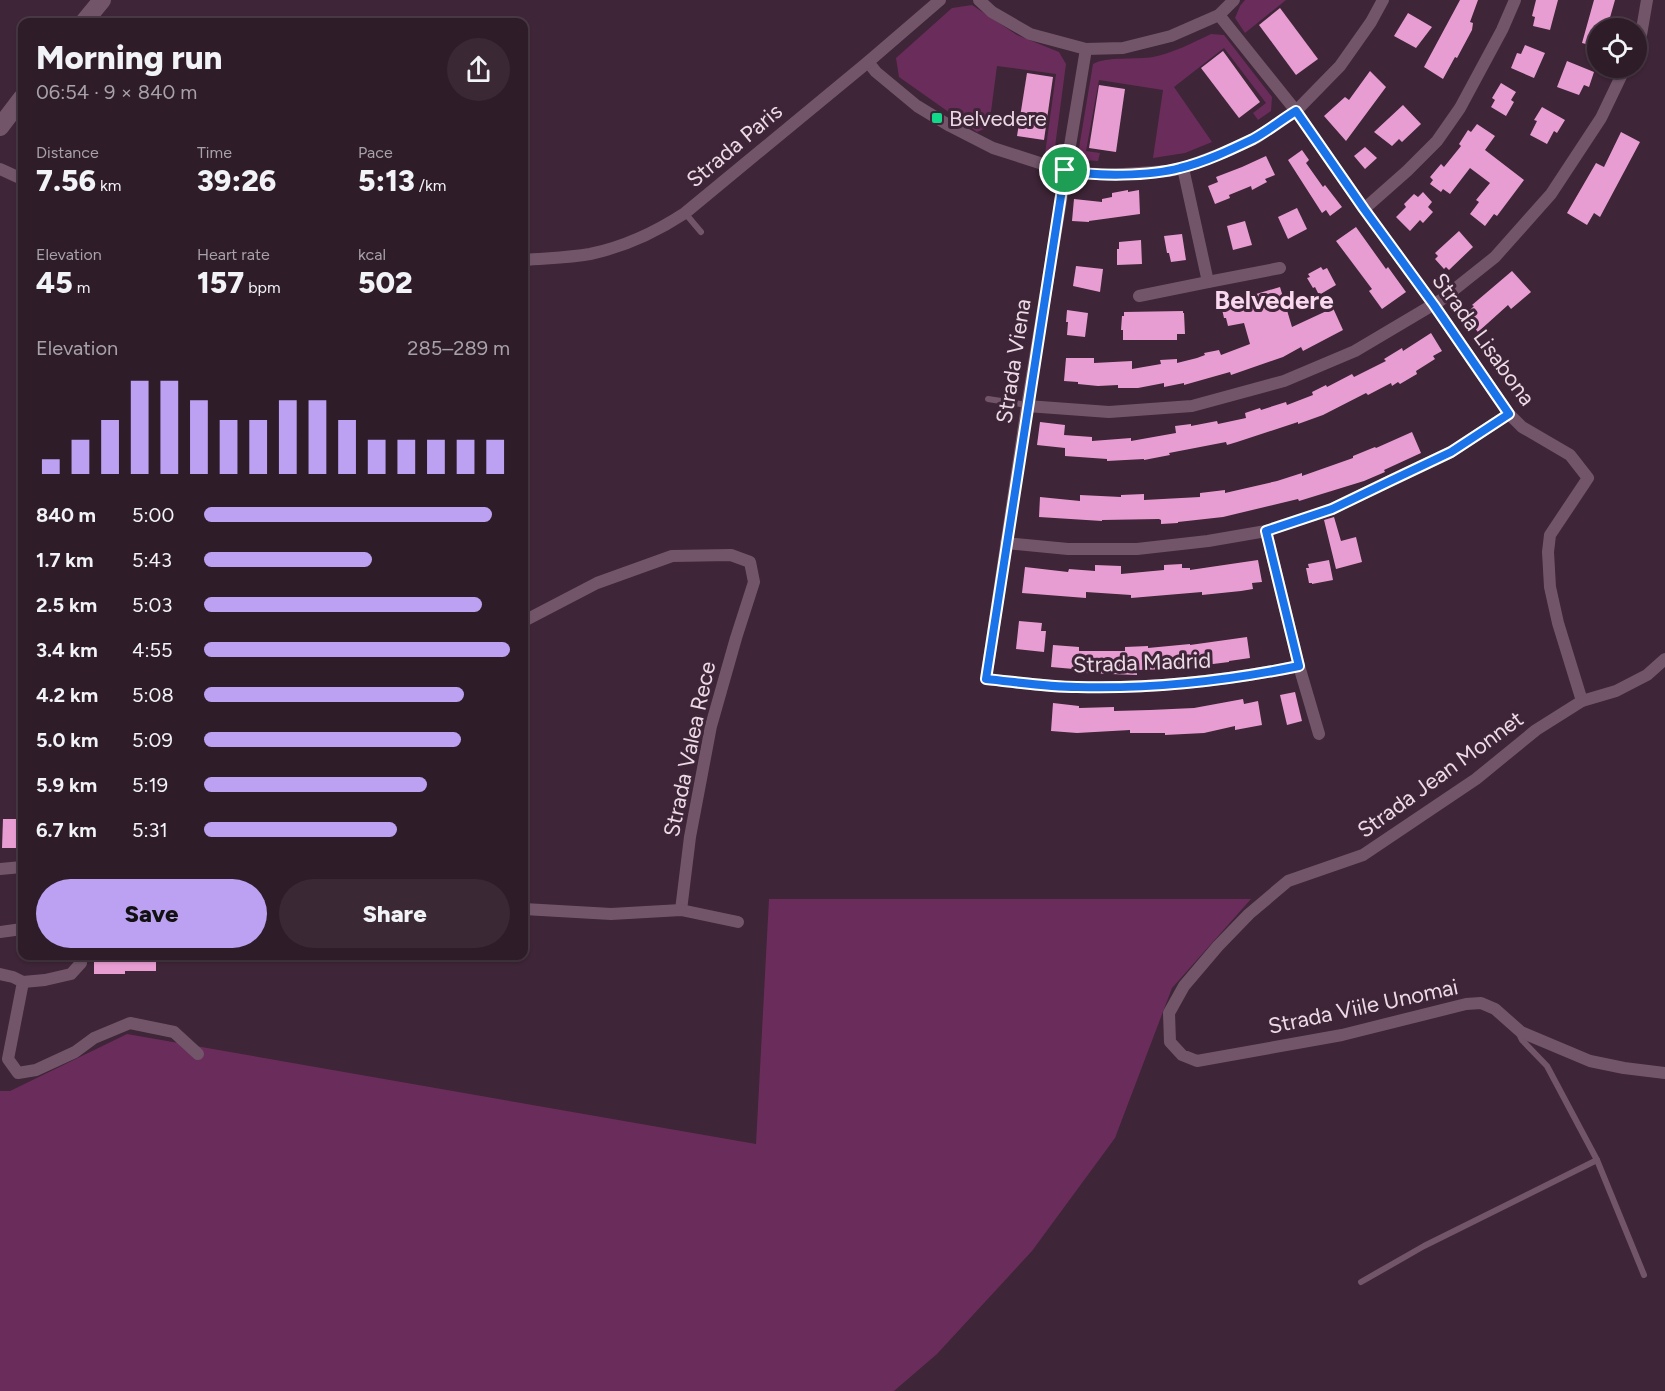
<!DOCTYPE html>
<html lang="en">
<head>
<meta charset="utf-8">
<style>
  :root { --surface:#2e1c29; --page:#3a2935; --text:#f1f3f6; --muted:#a7a1a8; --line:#493a46; --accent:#bca0f2 }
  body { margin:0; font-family:Figtree,sans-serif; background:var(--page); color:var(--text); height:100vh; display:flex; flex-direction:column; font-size:22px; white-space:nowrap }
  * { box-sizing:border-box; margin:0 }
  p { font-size:20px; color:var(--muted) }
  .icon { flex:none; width:33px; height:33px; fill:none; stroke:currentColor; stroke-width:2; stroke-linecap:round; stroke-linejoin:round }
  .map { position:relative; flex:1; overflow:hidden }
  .details { position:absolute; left:18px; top:18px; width:510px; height:942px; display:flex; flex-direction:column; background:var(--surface); border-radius:12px; box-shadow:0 2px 4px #0004,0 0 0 2px var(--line) }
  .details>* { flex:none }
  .fabs { position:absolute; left:1587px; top:18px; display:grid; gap:12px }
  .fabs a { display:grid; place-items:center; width:60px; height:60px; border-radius:50%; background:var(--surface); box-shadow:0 2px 4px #0004,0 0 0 2px var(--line); font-size:30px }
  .pin { position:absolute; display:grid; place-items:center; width:51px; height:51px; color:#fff; margin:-26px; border:3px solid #fff; border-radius:50%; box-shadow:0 2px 6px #0007 }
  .round { display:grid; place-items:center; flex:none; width:63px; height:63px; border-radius:32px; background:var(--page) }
  .summary { display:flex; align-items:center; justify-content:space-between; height:102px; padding:0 18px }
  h1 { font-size:33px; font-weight:800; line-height:45px }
  .stats { display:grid; grid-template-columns:repeat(3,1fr); gap:9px; height:102px; padding:6px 18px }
  .stats div { display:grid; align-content:center }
  .stats b { font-size:30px; font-weight:800 }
  .stats small { font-size:16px; font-weight:400 }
  .stats p { font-size:16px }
  .chart { height:168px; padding:12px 18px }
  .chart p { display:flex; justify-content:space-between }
  .chart svg { width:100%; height:108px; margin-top:6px; stroke:var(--accent); stroke-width:6 }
  .action { display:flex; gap:12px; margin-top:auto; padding:12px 18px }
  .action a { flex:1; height:69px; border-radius:36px; background:var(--accent); color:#111; font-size:24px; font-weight:800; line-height:69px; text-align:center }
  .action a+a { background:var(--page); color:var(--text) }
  ul { padding:0 18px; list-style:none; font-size:20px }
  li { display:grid; grid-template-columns:96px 72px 1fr; align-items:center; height:45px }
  li i { height:15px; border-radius:8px; background:var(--accent) }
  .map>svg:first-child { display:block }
  .green { fill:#6a2c5b }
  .building { fill:#e89dd2 }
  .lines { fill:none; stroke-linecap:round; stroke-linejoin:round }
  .service { stroke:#725569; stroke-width:6 }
  .minor { stroke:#725569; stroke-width:12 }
  .secondary { stroke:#725569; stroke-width:18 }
  .route-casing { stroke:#fff; stroke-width:12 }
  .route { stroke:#1a73e8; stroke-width:8 }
  .poi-dot { fill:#11d98a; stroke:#3e2537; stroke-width:2 }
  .labels { text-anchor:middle; stroke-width:6; stroke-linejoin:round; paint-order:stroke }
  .poi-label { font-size:22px; fill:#ecdbe6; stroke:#3e2537; text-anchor:start }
  .street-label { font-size:22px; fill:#ecdbe6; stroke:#3e2537 }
  .quarter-label { font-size:26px; font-weight:bold; fill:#fad8ef; stroke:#3e2537 }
</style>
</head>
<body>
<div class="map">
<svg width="1665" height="1391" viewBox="0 0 1665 1391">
  <rect width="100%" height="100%" fill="#3e2537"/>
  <g class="green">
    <polygon points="1245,0 1286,0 1245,33 1235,18 1240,6"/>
    <polygon points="972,5 1017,35 1059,52 1066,64 1055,147 1045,154 1056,74 997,66 989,127 977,132 899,77 896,58 952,8"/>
    <path d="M1211 34 1224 35 1272 97 1271 111 1258 120 1253 113 1266 103 1224 48 1174 87 1212 142 1185 153 1153 158 1163 90 1099 80 1086 151 1100 153 1098 161 1085 160 1078 154 1093 64C1106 56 1136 60 1153 57 1173 53 1192 43 1211 34Z"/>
    <polygon points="769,899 1251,899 1172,988 1115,1138 1032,1251 937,1354 894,1391 0,1391 0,1091 10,1091 127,1034 756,1144"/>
  </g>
  <g class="building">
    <polygon points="1460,0 1478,0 1470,22 1473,23 1472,30 1457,58 1455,57 1443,79 1424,67"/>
    <polygon points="1536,0 1558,0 1550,30 1533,26 1535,17 1532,16"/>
    <polygon points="1594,0 1615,0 1607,28 1598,28 1598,47 1582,43"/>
    <polygon points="1280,8 1318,59 1296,75 1259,25"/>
    <polygon points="1408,13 1432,27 1416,48 1394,36"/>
    <polygon points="1525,45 1545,53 1534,78 1511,68 1517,53 1521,54"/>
    <polygon points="1223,51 1260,102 1239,118 1201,68"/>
    <polygon points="1567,61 1594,72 1589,87 1584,85 1579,95 1557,87"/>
    <polygon points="1370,71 1386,87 1346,141 1324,116 1345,97 1349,100"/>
    <polygon points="1027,73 1053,77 1044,140 1017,136"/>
    <polygon points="1501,83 1516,92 1511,100 1514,102 1506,116 1491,107 1495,100 1492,98"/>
    <polygon points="1099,85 1125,89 1116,152 1089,148"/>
    <polygon points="1403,105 1421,124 1402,142 1399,139 1392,146 1374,132"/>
    <polygon points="1542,107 1565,120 1557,133 1554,131 1547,144 1530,135 1537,121 1534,120"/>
    <polygon points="1477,124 1495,136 1485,150 1524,180 1497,216 1494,214 1485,226 1470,214 1479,202 1476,200 1490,183 1470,168 1450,194 1443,189 1441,192 1430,184 1433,180 1430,177 1441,164 1444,167 1461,146 1459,144 1468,130 1471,132"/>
    <polygon points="1621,132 1640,142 1600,217 1594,213 1587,225 1567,213 1596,163 1604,167"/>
    <polygon points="1365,147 1377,158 1365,169 1354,156"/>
    <polygon points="1302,150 1309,160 1306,163 1323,187 1325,185 1342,207 1330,216 1326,210 1322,213 1288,160"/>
    <polygon points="1266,156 1275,175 1265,179 1267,182 1252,190 1251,186 1229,195 1230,198 1215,204 1208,186 1218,182 1216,177 1242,167"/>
    <polygon points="1128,190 1128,192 1139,190 1140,214 1089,221 1089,222 1072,221 1074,199 1102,202 1102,199 1112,197 1112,193"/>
    <polygon points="1423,192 1432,202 1428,207 1433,212 1423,223 1420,220 1410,231 1396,217 1406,207 1404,204 1414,194 1418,197"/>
    <polygon points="1297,208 1307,229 1288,239 1278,217"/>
    <polygon points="1245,221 1252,245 1233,250 1227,226"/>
    <polygon points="1356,227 1386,269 1388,267 1393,274 1406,292 1382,309 1369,291 1372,289 1336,241"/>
    <polygon points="1459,231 1473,247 1449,270 1446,267 1444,269 1435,259 1438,256 1435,253"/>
    <polygon points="1182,234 1186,260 1171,262 1169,253 1167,253 1164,236"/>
    <polygon points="1141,240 1142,264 1117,265 1117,249 1119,249 1119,242"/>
    <polygon points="1076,266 1103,269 1100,292 1073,286"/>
    <polygon points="1321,267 1323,270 1327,268 1336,285 1319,295 1315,287 1313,288 1307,278 1310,277 1308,274"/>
    <polygon points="1512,271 1531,292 1511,309 1508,305 1478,332 1466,318 1471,314 1469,311 1474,306 1472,305"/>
    <polygon points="1280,287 1292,327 1333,308 1343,330 1303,351 1301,347 1283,357 1231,375 1230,372 1184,385 1184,383 1164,387 1164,383 1138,388 1118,388 1118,385 1098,386 1078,384 1078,382 1064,381 1066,358 1094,358 1094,363 1132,361 1132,369 1161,364 1160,360 1177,359 1177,363 1197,358 1205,355 1204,353 1219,350 1221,355 1250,344 1244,323 1228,326 1226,318 1224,318 1221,305 1224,305 1223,301 1236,298 1236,300"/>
    <polygon points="1067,310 1088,313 1085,337 1067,335 1068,322 1066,322"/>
    <polygon points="1183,311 1183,313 1184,313 1185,334 1177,334 1177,340 1123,340 1123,330 1121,330 1122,316 1124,316 1124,312"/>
    <polygon points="1431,333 1442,351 1433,356 1435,359 1416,371 1417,374 1400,384 1398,382 1392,386 1391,383 1368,395 1366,393 1323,415 1298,424 1298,422 1237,442 1227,445 1226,442 1169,453 1170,455 1144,460 1144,459 1107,461 1107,459 1065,456 1065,448 1037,445 1040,422 1065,425 1064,435 1092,437 1092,441 1131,438 1131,441 1176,433 1175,426 1191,424 1191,426 1217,421 1218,424 1246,418 1245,413 1260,408 1261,410 1286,402 1287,405 1313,395 1312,392 1326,385 1327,387 1352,374 1354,377 1386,361 1384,359 1402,348 1403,351"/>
    <polygon points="1412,432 1421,453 1384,470 1385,472 1364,481 1299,501 1298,499 1223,517 1178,522 1178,523 1161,524 1161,520 1159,519 1102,520 1102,521 1039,517 1040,497 1080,501 1080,495 1121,497 1121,495 1144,494 1144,500 1200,497 1200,493 1225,490 1225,493 1277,481 1302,473 1302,476 1353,458 1353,456 1375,447 1376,448"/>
    <polygon points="1334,517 1341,541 1356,537 1362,562 1336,569 1324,520"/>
    <polygon points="1258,560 1262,582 1252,583 1253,589 1241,591 1202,595 1202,592 1131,598 1131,595 1086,592 1086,598 1022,593 1025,567 1068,572 1069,569 1095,571 1095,565 1121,566 1121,574 1164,570 1164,565 1182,564 1182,568 1190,568 1190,570"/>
    <polygon points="1329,560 1333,580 1312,584 1312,583 1309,583 1306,568 1309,568 1308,564"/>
    <polygon points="1019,621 1042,623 1041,631 1046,631 1044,652 1016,649"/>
    <polygon points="1247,637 1250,658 1229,661 1229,662 1173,669 1137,670 1137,675 1085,673 1085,670 1051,667 1053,645 1079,647 1079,651 1125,651 1125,647 1148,646 1148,648 1190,644 1190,645"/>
    <polygon points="1295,692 1302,721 1287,725 1280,695"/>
    <polygon points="1243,699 1244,704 1258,701 1262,725 1235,730 1235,726 1204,733 1165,735 1165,733 1130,733 1130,730 1077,733 1051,731 1053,703 1079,706 1079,708 1114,707 1114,711 1150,710 1194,708"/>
    <polygon points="3,819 22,819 22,848 2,848"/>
    <polygon points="94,956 156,956 156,971 125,971 125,974 94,974"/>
  </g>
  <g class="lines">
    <g class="service">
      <polyline points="685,213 701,232"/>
      <polyline points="988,399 1027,405"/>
      <polyline points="1597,1160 1644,1275"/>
      <polyline points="1361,1282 1424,1246 1597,1160 1547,1066 1522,1040 1520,1036 1521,1032"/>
    </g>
    <g class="minor">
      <polyline points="979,0 992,12 1030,34 1086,49 1123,48 1171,36 1219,15 1234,0"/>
      <polyline points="1219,15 1296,111 1364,209 1434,305 1509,414 1522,427 1570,455 1588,478 1550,535 1548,552 1550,587 1558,623 1582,701"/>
      <polyline points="1636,44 1641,35 1647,0"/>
      <path d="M1086 49 1027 406 986 679C1016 682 1047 687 1077 687 1152 689 1226 681 1299 666"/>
      <polyline points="868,62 876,72 917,106 950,126 993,148 1052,167 1085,173 1108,175 1168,171 1183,168 1225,152 1256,138 1296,111 1340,66 1371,22 1383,0"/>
      <polyline points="0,169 22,179"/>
      <polyline points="1364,209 1407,171 1437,141 1460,108 1502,30 1515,0"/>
      <path d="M524 260C545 258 568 258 590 254 624 247 656 232 685 213L868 62 940 0"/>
      <polyline points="1208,282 1280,268"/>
      <polyline points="1139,296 1208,282 1183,168"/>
      <polyline points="1027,406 1109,412 1192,406 1284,381 1355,351 1441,300 1495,257 1551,194 1601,118 1625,68"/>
      <polyline points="1266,531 1299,666 1319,734"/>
      <polyline points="1006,543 1068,549 1137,549 1208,541 1266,531 1332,509 1390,481 1451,452 1509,414"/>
      <polyline points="524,621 597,583 672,556 731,555 750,562 754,582 736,638 711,726 690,837 681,910"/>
      <polyline points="1665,659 1647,675 1616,691 1582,701 1536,730 1476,779 1363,855 1288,881 1249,914 1218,946 1184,986 1169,1013 1170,1042 1182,1055 1197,1061 1342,1035 1466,1004 1481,1003 1495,1009 1521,1032 1590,1061 1624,1068 1665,1073"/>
      <polyline points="0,869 22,867"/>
      <polyline points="524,909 611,914 681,910 738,922"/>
      <polyline points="0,932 22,929"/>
      <polyline points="0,974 13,977 23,982 45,980 71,974 81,963 81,956"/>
      <polyline points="23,982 8,1059 18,1073 36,1070 75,1052 94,1038 130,1023 174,1032 198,1054"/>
    </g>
    <g class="secondary">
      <polyline points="84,22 102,0"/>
      <polyline points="0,127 22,98"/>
    </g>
  </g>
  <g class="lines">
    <defs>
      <path id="route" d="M1296 111 1364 209 1434 305 1509 414 1451 452 1390 481 1332 509 1266 531 1299 666C1226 681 1152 689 1077 687 1047 687 1016 682 986 679L1065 170C1095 177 1151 176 1180 168 1205 162 1230 150 1253 139 1268 131 1281 120 1296 111Z"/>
    </defs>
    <use href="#route" class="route-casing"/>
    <use href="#route" class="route"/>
  </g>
  <rect class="poi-dot" x="931" y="112" width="12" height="12" rx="3"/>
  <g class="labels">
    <g class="poi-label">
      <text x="949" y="126">Belvedere</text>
    </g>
    <g class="street-label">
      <text transform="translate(734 145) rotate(-40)" y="8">Strada Paris</text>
      <text transform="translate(1484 339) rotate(54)" y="8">Strada Lisabona</text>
      <text transform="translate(1013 361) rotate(-81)" y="8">Strada Viena</text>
      <text transform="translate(1142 662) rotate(-2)" y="8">Strada Madrid</text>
      <text transform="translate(689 749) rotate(-78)" y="8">Strada Valea Rece</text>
      <text transform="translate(1440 774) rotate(-36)" y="8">Strada Jean Monnet</text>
      <text transform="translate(1363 1006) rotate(-12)" y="8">Strada Viile Unomai</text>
    </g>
    <g class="quarter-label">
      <text x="1274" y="309">Belvedere</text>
    </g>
  </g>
</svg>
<div class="fabs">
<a><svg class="icon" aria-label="locate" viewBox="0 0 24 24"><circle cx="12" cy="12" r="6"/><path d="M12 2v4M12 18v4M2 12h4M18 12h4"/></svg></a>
</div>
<div class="pin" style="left:1065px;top:170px;background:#1e9e55"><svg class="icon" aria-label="arrive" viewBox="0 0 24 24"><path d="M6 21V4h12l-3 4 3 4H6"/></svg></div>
<section class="details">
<div class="summary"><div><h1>Morning run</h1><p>06:54 · 9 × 840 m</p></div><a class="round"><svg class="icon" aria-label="share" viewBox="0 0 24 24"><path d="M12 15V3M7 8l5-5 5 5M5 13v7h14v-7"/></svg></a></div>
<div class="stats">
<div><p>Distance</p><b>7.56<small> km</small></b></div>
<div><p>Time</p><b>39:26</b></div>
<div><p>Pace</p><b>5:13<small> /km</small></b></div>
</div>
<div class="stats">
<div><p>Elevation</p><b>45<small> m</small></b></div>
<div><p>Heart rate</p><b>157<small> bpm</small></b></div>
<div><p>kcal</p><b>502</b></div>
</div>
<div class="chart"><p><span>Elevation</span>285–289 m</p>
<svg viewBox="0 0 160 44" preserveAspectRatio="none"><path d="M5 44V38M15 44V30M25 44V22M35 44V6M45 44V6M55 44V14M65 44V22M75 44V22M85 44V14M95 44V14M105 44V22M115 44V30M125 44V30M135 44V30M145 44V30M155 44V30"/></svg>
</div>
<ul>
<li><b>840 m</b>5:00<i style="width:94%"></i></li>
<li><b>1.7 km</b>5:43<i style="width:55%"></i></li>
<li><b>2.5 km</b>5:03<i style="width:91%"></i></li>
<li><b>3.4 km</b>4:55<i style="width:100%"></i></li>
<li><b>4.2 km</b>5:08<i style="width:85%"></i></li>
<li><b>5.0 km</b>5:09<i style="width:84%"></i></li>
<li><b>5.9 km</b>5:19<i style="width:73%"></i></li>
<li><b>6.7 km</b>5:31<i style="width:63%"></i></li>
</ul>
<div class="action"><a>Save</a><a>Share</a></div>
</section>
</div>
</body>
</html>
